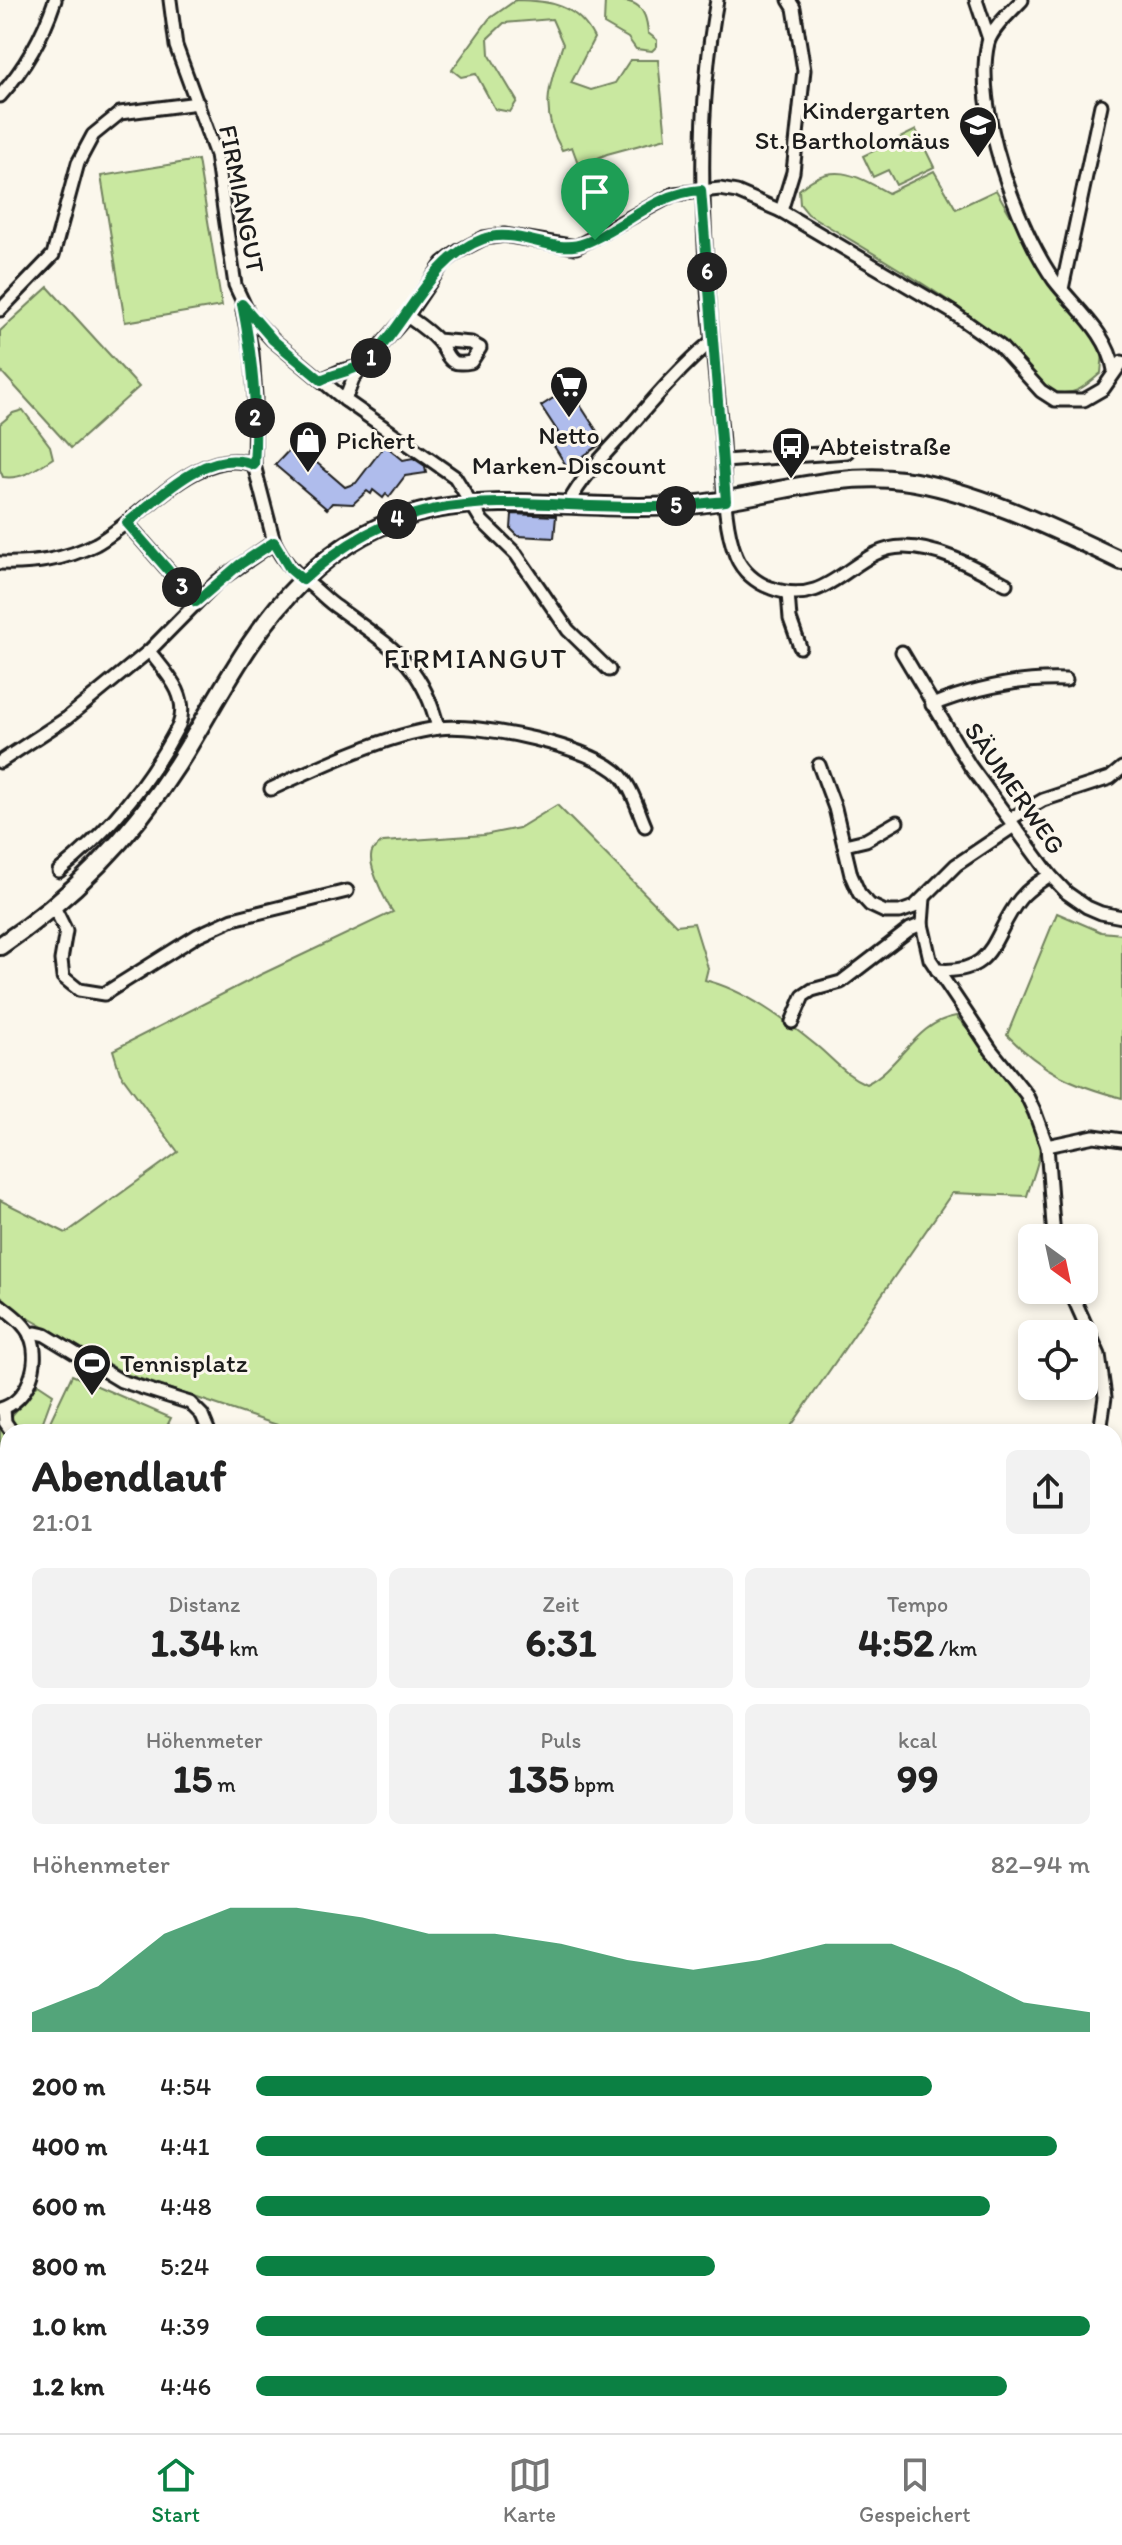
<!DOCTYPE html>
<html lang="de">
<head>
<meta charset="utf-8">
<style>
  :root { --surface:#fff; --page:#f2f2f2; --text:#222; --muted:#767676; --line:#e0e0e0; --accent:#0b8043 }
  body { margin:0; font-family:Itim,sans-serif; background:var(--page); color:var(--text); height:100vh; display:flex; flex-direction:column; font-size:30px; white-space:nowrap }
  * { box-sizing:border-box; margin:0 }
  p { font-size:26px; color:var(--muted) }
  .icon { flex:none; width:44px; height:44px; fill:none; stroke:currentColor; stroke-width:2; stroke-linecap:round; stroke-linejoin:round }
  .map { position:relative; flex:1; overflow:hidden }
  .sheet { position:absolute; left:0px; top:1424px; width:1122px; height:1010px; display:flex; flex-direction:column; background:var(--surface); border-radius:24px 24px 0 0; box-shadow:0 4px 12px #0003 }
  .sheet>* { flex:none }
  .needle { width:52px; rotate:147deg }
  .fabs { position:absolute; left:1018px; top:1224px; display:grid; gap:16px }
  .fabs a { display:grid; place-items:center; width:80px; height:80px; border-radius:12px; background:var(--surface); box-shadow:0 4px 12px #0003; font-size:40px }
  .pin { position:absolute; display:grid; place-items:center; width:68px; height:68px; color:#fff; margin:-82px -34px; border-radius:50% 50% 50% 0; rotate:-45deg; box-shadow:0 0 8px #0007 }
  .pin .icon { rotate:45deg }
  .km { position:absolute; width:40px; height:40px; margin:-20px; border-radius:50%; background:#222; color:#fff; font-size:22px; line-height:40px; text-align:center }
  .round { display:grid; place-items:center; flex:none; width:84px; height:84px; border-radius:12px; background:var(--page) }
  .overview { display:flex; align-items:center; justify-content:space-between; height:136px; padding:0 32px }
  h1 { font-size:44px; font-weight:800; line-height:60px }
  .metrics { display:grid; grid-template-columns:repeat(3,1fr); gap:12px; height:136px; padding:8px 32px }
  .metrics div { display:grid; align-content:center; border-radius:12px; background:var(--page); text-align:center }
  .metrics b { font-size:40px; font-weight:800 }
  .metrics small { font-size:22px; font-weight:400 }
  .metrics p { font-size:22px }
  .chart { height:224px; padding:16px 32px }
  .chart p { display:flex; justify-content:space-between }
  .chart svg { width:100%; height:144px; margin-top:8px; fill:var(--accent); opacity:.7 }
  ul { padding:0 32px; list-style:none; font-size:26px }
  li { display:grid; grid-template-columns:128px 96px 1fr; align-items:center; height:60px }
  li i { height:20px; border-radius:10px; background:var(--accent) }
  .tabs { display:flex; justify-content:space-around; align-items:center; height:112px; border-top:2px solid var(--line); background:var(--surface); font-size:22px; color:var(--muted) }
  .tabs a { display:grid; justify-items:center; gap:4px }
  .tabs .current { color:var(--accent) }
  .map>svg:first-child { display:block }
  .green { fill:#c9e8a0; stroke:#72825e; stroke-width:2 }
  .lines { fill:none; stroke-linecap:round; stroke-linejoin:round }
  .stream { stroke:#56878b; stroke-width:3 }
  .building { fill:#afbcec; stroke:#1c1c1c; stroke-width:2 }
  .street-casing { stroke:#1c1c1c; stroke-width:17 }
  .secondary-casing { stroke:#1c1c1c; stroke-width:22 }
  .street { stroke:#fbf7ec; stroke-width:11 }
  .secondary { stroke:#fbf7ec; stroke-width:16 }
  .route-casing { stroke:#fff; stroke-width:16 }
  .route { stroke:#0b8043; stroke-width:10 }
  .labels { text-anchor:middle; stroke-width:6; stroke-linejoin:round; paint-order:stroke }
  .poi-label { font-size:26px; fill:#1c1c1c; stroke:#fbf7ec; text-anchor:start }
  .street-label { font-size:26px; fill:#1c1c1c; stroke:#fbf7ec }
  .neighbourhood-label { font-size:28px; letter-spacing:2px; fill:#1c1c1c; stroke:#fbf7ec }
</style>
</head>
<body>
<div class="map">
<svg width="1122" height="2433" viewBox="0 0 1122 2433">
  <rect width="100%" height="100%" fill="#fbf7ec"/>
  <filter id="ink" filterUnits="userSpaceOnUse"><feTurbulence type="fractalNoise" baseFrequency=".0125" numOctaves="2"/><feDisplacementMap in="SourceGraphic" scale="16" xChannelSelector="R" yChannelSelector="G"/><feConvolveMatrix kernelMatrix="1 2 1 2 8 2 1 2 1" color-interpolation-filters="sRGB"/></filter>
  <g filter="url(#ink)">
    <g class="green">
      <path d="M516 0C549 0 578 5 594 38L571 83 591 90 615 83 630 60H658L666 138 607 154 579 166 572 147 562 150C539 111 549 85 563 44L552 19 504 23 488 38 489 54 517 101 510 112 495 109 476 74 461 77 452 70 489 19Z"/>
      <path d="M605 0C633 0 646 2 648 33L657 40V46L652 51 636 49 628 38 604 24Z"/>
      <polygon points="916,130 934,167 896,185 888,170 873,177 863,156"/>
      <polygon points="198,160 222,306 125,322 101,176"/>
      <path d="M934 171 956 209 996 190 1047 279 1095 337 1103 353 1101 373C1086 386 1073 398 1052 391 1030 383 1018 354 1000 339 941 291 873 254 808 214L800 204 799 190C831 160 856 175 888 193Z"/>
      <polygon points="48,287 139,387 71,448 0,370 0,331"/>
      <path d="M23 410 50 446 53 458C37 468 22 480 3 477L0 470V424L13 413Z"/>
      <path d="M557 805 676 925 694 923 708 968 705 980C745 990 785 1020 817 1046 834 1060 845 1075 866 1084 902 1066 914 1023 956 1016 984 1046 1034 1099 1040 1141 1042 1157 1031 1181 1027 1196L952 1193 787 1432H298L126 1374 18 1312 0 1295V1200L66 1233 178 1152 120 1073 113 1050 260 975 393 912C386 903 370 869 371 857 371 849 377 846 383 842L484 835 519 828Z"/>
      <path d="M1057 913 1101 932 1122 934V1098C1073 1085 1043 1072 1007 1035Z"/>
      <polygon points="72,1375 171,1418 164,1432 45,1432"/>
      <polygon points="38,1384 53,1394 39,1432 8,1432 8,1463 0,1450 0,1422 5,1424"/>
      <polygon points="0,1470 8,1487 8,1694 0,1649"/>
      <polygon points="1122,1842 1122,2305 1114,2304 1114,1846"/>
      <polygon points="0,1901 8,1903 8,2426 344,2426 345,2433 0,2433"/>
      <polygon points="1114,2319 1122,2320 1122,2433 445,2433 459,2426 1114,2426"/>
    </g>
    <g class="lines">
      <g class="stream">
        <polyline points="0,2042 8,2048"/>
        <polyline points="235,2426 237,2433"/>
      </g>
    </g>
    <g class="building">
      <polygon points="569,388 604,442 567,467 549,438 558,432 541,406"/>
      <polygon points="295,444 345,487 356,483 385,445 403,460 413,458 425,466 426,473 405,476 389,497 386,494 383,498 373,490 371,494 367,491 353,504 332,503 327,509 275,465"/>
      <polygon points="512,514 556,516 554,538 518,536 511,529"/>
    </g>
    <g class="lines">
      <defs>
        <g id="street">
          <polyline points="170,0 176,46 216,155 235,285 249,315 273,340 345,400 455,477 482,521 516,554 568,630 609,670"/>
          <path d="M717 0C690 143 707 286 721 430 725 470 721 518 736 556 742 571 756 583 771 588 831 611 854 546 904 547 939 547 976 568 1006 584"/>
          <polyline points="976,0 989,39"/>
          <path d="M1022 0C1012 11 992 28 988 43 973 106 1017 228 1054 280 1076 309 1108 333 1114 370"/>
          <path d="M0 96C25 68 43 36 55 0"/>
          <polyline points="781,211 793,172 804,70 794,8 789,0"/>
          <polyline points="1062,289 1101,105"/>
          <polyline points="0,310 53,255 78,163 93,135 120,113 198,103"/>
          <polyline points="243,310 252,353 255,396 254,465 274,542"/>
          <path d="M407 316C417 323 429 331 438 341 450 355 445 367 471 362L480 348 471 343 437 340"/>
          <polyline points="321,380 341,371 363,366"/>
          <polyline points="345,400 353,379 363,366 407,316 443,263 459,251 484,238 504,235 576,247 674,194 720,189 737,192 781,211 952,312 1000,346 1041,391 1055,400 1084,400 1103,389 1122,362"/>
          <polyline points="724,461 847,452"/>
          <path d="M568 504C583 476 605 454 626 431 653 400 680 368 712 341"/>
          <polyline points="127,523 196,602"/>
          <path d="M0 563C34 564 65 560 96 544 140 520 201 442 254 465"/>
          <polyline points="788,593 790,619 800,647"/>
          <polyline points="902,652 970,766 1050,875 1067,893 1087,907 1101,913 1122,917"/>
          <path d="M932 705C975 688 1019 678 1066 680"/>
          <path d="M0 762 67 718 149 651 218 581 274 542C283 561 293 571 309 584 319 591 327 601 338 608 389 646 422 661 438 728"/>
          <polyline points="819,765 835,808 851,875 859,893 870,905 885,912 900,912 914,907 956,865 1014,826"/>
          <path d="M271 789C318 767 388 734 439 728 479 723 593 746 621 776 633 790 638 810 645 826"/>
          <polyline points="1010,819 1043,800 1110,778 1122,768"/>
          <polyline points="845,845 866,840 897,822"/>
          <path d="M59 871C108 832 150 781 179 725 190 695 166 673 149 651"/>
          <polyline points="924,898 922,924 930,959 991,1050 1026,1094 1035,1113 1047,1146 1054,1238"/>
          <polyline points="54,907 66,931 61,960 63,977 79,990 104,994 198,935 233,919 347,891"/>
          <path d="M937 970C997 975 991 935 1020 899 1028 889 1039 882 1050 875"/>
          <polyline points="792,1022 803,996 812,990 841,982 910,929 922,924"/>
          <polyline points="1047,1146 1094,1136 1122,1140"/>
          <polyline points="1070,1290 1099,1355 1105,1397 1100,1432"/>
          <path d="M0 1305C11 1314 25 1323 31 1337 41 1363 28 1402 0 1409"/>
          <polyline points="30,1336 36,1333 45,1335 121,1381 190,1403 202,1415 209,1432"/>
          <polyline points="4,1409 5,1422 12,1432"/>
          <polyline points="1114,1673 1122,1671"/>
          <polyline points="0,1823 8,1824"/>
          <polyline points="1114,1842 1122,1837"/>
        </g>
        <g id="secondary">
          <path d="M0 946C70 899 131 837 177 765 216 703 248 634 301 582 421 463 544 517 689 505 759 499 832 471 902 480 973 489 1057 530 1122 561"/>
          <polyline points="0,1461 8,1473"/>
          <polyline points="1114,2310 1122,2310"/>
          <polyline points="348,2426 356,2433"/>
          <polyline points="397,2433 405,2426"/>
          <polyline points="413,2433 420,2426"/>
        </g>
      </defs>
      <use href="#street" class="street-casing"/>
      <use href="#secondary" class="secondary-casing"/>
      <use href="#street" class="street"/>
      <use href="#secondary" class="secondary"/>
    </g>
  </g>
  <g class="lines" filter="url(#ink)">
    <defs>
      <path id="route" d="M701 190 726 501C702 503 678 507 653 507 514 509 418 474 303 580L290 569 274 542 239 565 196 602 127 523C160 497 209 445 254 465 258 410 253 358 242 304L273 340 321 380C334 373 356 371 366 362 409 324 427 260 483 239 516 226 553 256 585 243 626 227 655 193 701 190Z"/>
    </defs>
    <use href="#route" class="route-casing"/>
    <use href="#route" class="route"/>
  </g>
  <defs>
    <symbol id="school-pin" viewBox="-11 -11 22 30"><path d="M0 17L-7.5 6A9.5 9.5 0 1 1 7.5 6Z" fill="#1c1c1c" stroke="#fbf7ec"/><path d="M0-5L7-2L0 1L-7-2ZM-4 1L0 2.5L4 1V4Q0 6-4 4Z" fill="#fff"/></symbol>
    <symbol id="supermarket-pin" viewBox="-11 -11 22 30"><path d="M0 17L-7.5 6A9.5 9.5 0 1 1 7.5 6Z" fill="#1c1c1c" stroke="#fbf7ec"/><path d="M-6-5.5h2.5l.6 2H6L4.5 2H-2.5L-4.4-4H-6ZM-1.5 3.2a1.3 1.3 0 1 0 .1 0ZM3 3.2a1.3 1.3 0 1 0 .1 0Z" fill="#fff"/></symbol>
    <symbol id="shop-pin" viewBox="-11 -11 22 30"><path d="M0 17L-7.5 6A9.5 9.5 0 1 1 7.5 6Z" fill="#1c1c1c" stroke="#fbf7ec"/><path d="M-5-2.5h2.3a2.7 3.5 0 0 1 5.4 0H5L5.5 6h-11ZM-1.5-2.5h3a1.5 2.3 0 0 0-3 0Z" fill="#fff"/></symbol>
    <symbol id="bus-pin" viewBox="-11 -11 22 30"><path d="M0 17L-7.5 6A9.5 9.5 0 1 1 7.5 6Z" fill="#1c1c1c" stroke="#fbf7ec"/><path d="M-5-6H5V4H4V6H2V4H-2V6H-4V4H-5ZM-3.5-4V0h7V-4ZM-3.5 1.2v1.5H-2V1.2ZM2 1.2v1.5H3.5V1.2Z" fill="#fff"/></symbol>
    <symbol id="stadium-pin" viewBox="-11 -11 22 30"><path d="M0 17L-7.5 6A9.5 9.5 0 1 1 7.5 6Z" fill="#1c1c1c" stroke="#fbf7ec"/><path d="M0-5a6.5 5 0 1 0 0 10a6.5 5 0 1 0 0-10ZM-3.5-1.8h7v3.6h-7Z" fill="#fff"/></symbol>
  </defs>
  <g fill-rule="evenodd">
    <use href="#school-pin" x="956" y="103" width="44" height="60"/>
    <use href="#supermarket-pin" x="547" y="363" width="44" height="60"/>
    <use href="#shop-pin" x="286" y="418" width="44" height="60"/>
    <use href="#bus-pin" x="769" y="424" width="44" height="60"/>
    <use href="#stadium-pin" x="70" y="1341" width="44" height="60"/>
  </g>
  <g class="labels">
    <g class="poi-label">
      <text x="950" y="119" text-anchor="end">Kindergarten<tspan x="950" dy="30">St. Bartholomäus</tspan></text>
      <text x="569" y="444" text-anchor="middle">Netto<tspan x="569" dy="30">Marken-Discount</tspan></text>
      <text x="336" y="449">Pichert</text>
      <text x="819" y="455">Abteistraße</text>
      <text x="120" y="1372">Tennisplatz</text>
    </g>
    <g class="street-label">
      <text transform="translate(242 199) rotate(79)" y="9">FIRMIANGUT</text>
      <text transform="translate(1015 788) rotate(55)" y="9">SÄUMERWEG</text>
    </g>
    <g class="neighbourhood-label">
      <text x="476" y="668">FIRMIANGUT</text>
    </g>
  </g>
</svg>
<div class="fabs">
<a><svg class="needle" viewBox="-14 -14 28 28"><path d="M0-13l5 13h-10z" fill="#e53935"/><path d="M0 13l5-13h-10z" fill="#767676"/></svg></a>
<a><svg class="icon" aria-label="locate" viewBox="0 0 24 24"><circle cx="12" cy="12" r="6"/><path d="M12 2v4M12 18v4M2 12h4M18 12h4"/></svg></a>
</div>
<div class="pin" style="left:595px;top:240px;background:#1e9e55"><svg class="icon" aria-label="arrive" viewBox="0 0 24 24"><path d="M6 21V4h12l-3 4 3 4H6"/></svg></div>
<b class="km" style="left:371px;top:358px">1</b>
<b class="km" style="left:255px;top:418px">2</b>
<b class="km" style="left:182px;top:587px">3</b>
<b class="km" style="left:397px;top:519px">4</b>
<b class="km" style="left:676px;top:506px">5</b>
<b class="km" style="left:707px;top:272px">6</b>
<section class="sheet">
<div class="overview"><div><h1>Abendlauf</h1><p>21:01</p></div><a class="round"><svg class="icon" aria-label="share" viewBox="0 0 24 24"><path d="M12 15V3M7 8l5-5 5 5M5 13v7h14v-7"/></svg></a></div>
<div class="metrics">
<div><p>Distanz</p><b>1.34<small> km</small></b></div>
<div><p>Zeit</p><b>6:31</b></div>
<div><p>Tempo</p><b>4:52<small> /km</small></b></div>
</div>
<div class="metrics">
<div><p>Höhenmeter</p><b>15<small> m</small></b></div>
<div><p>Puls</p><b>135<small> bpm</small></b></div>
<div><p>kcal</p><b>99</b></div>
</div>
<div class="chart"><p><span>Höhenmeter</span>82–94 m</p>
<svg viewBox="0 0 160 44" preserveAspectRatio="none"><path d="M0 44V38L10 30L20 14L30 6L40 6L50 9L60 14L70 14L80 17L90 22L100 25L110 22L120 17L130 17L140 25L150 35L160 38V44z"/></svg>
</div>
<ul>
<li><b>200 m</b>4:54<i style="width:81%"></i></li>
<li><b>400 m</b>4:41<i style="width:96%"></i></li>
<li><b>600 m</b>4:48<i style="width:88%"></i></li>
<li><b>800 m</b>5:24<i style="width:55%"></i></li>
<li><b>1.0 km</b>4:39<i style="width:100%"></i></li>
<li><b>1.2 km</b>4:46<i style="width:90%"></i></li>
</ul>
</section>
</div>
<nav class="tabs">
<a class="current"><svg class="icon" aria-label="home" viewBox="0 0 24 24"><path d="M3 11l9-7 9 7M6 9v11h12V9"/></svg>Start</a>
<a><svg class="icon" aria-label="map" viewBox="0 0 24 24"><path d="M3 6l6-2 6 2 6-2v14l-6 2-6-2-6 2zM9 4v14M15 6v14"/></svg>Karte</a>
<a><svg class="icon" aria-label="saved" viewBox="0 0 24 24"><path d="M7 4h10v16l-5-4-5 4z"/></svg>Gespeichert</a>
</nav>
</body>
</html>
